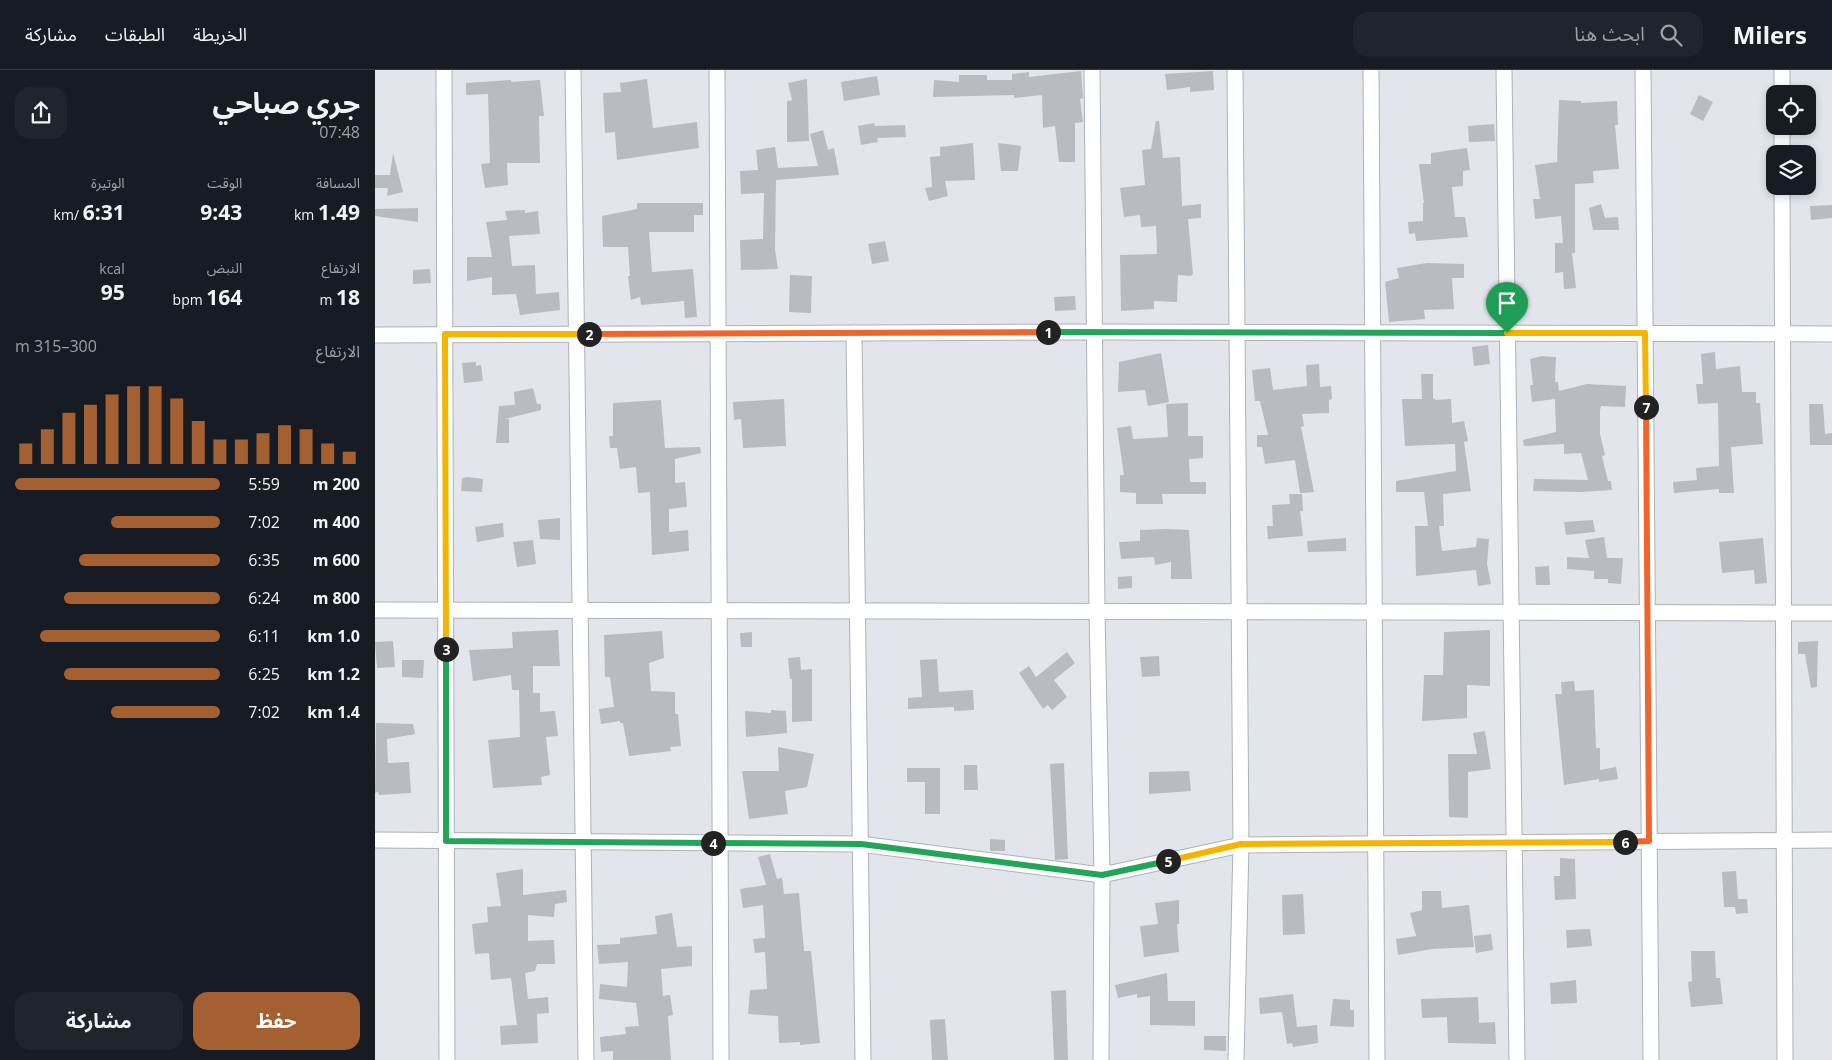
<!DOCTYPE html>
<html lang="ar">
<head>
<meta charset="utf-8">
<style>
  :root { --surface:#171b24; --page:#20242c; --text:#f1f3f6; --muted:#9ea1a6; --line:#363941; --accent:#a56031 }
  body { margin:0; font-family:"Open Sans","Noto Sans Arabic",sans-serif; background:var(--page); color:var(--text); direction:rtl; height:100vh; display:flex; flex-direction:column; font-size:19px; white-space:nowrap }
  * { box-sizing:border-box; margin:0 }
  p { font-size:16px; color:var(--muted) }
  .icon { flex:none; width:28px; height:28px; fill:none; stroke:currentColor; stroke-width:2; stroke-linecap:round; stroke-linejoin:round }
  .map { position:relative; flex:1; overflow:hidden; direction:ltr }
  .sheet { display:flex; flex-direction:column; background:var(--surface); width:375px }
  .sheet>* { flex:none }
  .controls { position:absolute; left:1391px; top:15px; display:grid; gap:10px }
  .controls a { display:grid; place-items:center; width:50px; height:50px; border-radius:10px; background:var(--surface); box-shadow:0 2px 8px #0003; font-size:25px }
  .pin { position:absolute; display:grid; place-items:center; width:42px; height:42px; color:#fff; margin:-51px -21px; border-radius:50% 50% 50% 0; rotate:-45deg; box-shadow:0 0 5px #0007 }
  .pin .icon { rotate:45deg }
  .km { position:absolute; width:25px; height:25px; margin:-12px; border-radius:50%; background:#222; color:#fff; font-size:14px; line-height:25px; text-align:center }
  .round { display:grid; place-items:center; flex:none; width:52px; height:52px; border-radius:15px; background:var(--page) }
  .summary { display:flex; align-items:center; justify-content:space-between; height:85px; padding:0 15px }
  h1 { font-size:28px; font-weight:700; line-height:38px }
  .figures { display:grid; grid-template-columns:repeat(3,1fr); gap:8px; height:85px; padding:5px 15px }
  .figures div { display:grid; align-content:center }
  .figures b { font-size:21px; font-weight:700 }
  .figures small { font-size:14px; font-weight:400 }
  .figures p { font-size:14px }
  .chart { height:140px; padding:10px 15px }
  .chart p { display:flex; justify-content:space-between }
  .chart svg { width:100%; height:90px; margin-top:5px; stroke:var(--accent); stroke-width:6 }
  .button { display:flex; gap:10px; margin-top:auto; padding:10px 15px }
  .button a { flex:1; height:58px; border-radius:15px; background:var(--accent); color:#fff; font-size:20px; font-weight:700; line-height:58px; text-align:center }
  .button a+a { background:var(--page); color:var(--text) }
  ul { padding:0 15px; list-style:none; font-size:16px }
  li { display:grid; grid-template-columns:80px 60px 1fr; align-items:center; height:38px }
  li i { height:12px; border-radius:6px; background:var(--accent) }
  header { display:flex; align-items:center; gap:30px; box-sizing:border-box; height:70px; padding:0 25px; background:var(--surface); border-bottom:1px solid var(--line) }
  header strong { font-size:24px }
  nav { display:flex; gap:28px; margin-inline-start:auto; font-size:18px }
  .search { width:350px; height:45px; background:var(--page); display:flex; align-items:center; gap:12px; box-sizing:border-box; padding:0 18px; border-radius:15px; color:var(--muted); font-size:19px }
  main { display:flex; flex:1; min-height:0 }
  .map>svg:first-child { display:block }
  .building { fill:#babac1 }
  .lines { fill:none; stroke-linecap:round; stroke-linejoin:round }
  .minor-casing { stroke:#adb2b7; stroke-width:17 }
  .minor { stroke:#fff; stroke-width:15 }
  .split-1-casing { stroke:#fff; stroke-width:10 }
  .split-2-casing { stroke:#fff; stroke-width:10 }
  .split-3-casing { stroke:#fff; stroke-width:10 }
  .split-4-casing { stroke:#fff; stroke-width:10 }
  .split-5-casing { stroke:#fff; stroke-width:10 }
  .split-6-casing { stroke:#fff; stroke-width:10 }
  .split-7-casing { stroke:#fff; stroke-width:10 }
  .split-8-casing { stroke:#fff; stroke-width:10 }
  .split-1 { stroke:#22a559; stroke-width:6 }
  .split-2 { stroke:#f0652b; stroke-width:6 }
  .split-3 { stroke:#f5b400; stroke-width:6 }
  .split-4 { stroke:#22a559; stroke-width:6 }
  .split-5 { stroke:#22a559; stroke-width:6 }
  .split-6 { stroke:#f5b400; stroke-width:6 }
  .split-7 { stroke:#f0652b; stroke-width:6 }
  .split-8 { stroke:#f5b400; stroke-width:6 }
</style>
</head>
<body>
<header>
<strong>Milers</strong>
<div class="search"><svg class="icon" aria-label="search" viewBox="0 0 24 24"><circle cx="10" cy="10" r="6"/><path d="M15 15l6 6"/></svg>ابحث هنا</div>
<nav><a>الخريطة</a><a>الطبقات</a><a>مشاركة</a></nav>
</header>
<main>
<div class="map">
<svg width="1457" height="990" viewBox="0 0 1457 990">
  <rect width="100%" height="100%" fill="#e2e6ec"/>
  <g class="building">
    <polygon points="706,1 708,28 705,29 708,52 700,53 700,92 684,92 680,56 668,58 667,25 639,28 639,25 558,27 559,10 584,12 584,5 612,5 612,10 637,10 637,4 654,2 654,7"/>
    <polygon points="838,1 839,20 815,22 815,17 792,20 790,4"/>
    <polygon points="502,6 505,25 469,31 466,12"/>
    <polygon points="272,9 278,58 322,52 324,78 242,90 240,62 230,63 228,23 246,22 245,13"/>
    <polygon points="432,9 434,71 412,72 412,31 417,30 413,13"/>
    <polygon points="136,10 136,12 165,10 169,46 164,46 165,93 132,93 133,115 110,118 106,94 115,93 113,24 91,25 91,13"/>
    <polygon points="1324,25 1338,32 1328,51 1315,44"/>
    <polygon points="1184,30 1206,31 1206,33 1242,31 1243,55 1240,55 1244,99 1218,101 1219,113 1200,114 1200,183 1197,183 1201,218 1189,219 1188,202 1180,203 1180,173 1188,173 1186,146 1160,149 1158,129 1165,129 1160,95 1182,92"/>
    <polygon points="781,51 784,51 788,88 805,87 807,136 826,134 826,148 813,149 818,204 816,206 803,205 802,232 779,231 779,239 746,241 745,185 782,184 781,156 766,157 765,145 749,147 745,118 770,115 767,80 776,79"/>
    <polygon points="499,53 500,56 530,55 531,67 502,68 503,72 486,75 483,56"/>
    <polygon points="1119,54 1120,71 1094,72 1093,56"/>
    <polygon points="448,60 453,80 459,78 464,105 401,110 400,180 403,199 366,200 365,170 388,169 389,123 366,124 365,101 383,100 381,80 400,77 403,98 443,96 435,64"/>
    <polygon points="598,73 600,110 570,111 573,126 554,131 550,118 557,117 555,87 565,86 565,77"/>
    <polygon points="623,73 646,76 643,101 626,101"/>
    <polygon points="1092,78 1095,100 1088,101 1088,116 1077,117 1080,147 1090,147 1093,167 1041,171 1040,163 1034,164 1033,152 1048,151 1048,133 1049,133 1044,94 1056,94 1056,83"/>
    <polygon points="18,83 28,122 12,126 13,118 0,118 0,105 15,105"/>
    <polygon points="262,133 328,133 328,145 319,145 319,162 274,162 277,202 318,199 322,247 310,248 309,231 266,235 265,227 256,230 253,206 255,206 253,177 228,177 227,146 262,139"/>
    <polygon points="1226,134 1230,148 1243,147 1244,160 1218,160 1214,138"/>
    <polygon points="1457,135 1457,148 1436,150 1435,136"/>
    <polygon points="43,138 43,152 0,146 0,139"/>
    <polygon points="150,140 150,143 163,141 165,164 134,166 137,196 160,195 161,224 184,222 185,240 145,245 141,224 117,225 117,207 92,211 92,187 117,187 111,152 132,150 130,141"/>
    <polygon points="510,171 514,191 497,194 493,174"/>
    <polygon points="1052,193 1089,194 1089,208 1077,208 1079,239 1049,240 1050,249 1014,252 1010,212 1024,208 1022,198"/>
    <polygon points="55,199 56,213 38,214 38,200"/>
    <polygon points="415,205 437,206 436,243 414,242"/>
    <polygon points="700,226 701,240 680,241 679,227"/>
    <polygon points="1113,275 1115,294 1099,296 1097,277"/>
    <polygon points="1340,282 1341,299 1365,296 1367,322 1381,322 1381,333 1385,333 1388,374 1356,377 1359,423 1344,423 1344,419 1299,423 1298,412 1322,410 1321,398 1344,396 1343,333 1323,334 1321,314 1328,314 1326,284"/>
    <polygon points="786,283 794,332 773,336 770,320 743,322 744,292"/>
    <polygon points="1167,286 1181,287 1180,312 1183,312 1184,321 1212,314 1251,316 1250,337 1226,336 1225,340 1225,364 1230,385 1227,386 1233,411 1236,411 1237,420 1205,422 1158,421 1159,409 1213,410 1206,383 1189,384 1189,374 1149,376 1148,370 1181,362 1180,329 1157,332 1155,315 1158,315 1155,289"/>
    <polygon points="101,292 101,296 106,295 108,311 89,313 87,293"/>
    <polygon points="944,294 945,317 956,316 957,329 954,330 954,343 927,344 929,356 926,357 939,422 925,423 920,390 890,394 887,377 882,377 882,365 893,365 885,331 880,331 877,300 895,298 898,320 932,316 931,295"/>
    <polygon points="1046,304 1058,304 1058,328 1061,330 1076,329 1077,353 1089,351 1093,371 1089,372 1096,421 1068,424 1069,456 1064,456 1067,481 1101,477 1102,468 1114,469 1112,494 1116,514 1103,516 1101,500 1041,506 1040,456 1053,456 1049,422 1021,422 1021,411 1081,401 1080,374 1030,376 1027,329 1047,329"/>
    <polygon points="158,318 162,334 166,334 166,340 130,349 134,349 134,373 121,373 124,336 140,335 139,322"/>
    <polygon points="409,329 411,376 368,378 366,349 359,350 358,332"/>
    <polygon points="286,330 290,378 325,377 326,383 300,389 300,413 310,412 312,437 294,439 294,462 313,460 314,481 277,485 275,422 263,423 261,397 245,399 242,378 235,378 234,366 238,366 238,333"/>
    <polygon points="813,333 813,366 828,366 828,388 814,389 815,412 831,412 831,424 787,424 788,434 761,434 761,423 745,422 745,405 749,405 742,358 756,356 758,369 793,367 791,334"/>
    <polygon points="1434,334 1448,334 1450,364 1457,363 1457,375 1435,375"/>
    <polygon points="93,407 108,409 107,422 86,421 87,408"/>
    <polygon points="914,424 927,424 928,441 925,441 928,466 893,469 892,456 898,456 897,435 915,434"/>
    <polygon points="185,448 185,470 165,469 163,450"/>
    <polygon points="1218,450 1220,462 1191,465 1189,452"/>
    <polygon points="128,453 129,467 102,472 100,457"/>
    <polygon points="792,459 814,460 817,509 796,509 796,492 780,495 779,487 746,489 744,472 765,471 765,460"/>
    <polygon points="1229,467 1232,488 1248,488 1246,514 1233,513 1233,509 1219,509 1219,501 1192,499 1192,487 1214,488 1210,470"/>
    <polygon points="971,468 971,481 933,482 932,471"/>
    <polygon points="1388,468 1392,513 1380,514 1379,500 1347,503 1344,472"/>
    <polygon points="158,470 161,494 142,497 138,472"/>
    <polygon points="1174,496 1175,515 1161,515 1160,497"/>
    <polygon points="757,506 757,518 743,519 743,507"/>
    <polygon points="183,560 185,596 158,596 158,623 165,623 165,642 180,641 183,666 171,667 175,705 166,707 167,715 118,718 113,670 145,667 144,620 137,620 136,605 98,611 94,580 138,578 137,562"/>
    <polygon points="1115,560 1115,616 1092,615 1092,648 1047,651 1049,605 1068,605 1069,562"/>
    <polygon points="287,561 289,588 274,593 276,621 300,622 300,644 303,644 306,676 295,677 296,681 254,686 248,653 245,653 245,651 226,654 224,639 239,637 235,607 230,607 229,565"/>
    <polygon points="377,562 377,577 366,577 365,563"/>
    <polygon points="18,571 20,597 2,598 0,572"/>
    <polygon points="1443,571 1442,617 1436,618 1430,584 1423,584 1423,572"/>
    <polygon points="692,582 700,593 679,610 692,627 677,640 673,635 668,639 644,603 654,596 661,607"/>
    <polygon points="784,586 785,606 767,607 765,587"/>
    <polygon points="425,587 426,600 437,599 437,651 417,652 417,609 415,609 413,588"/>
    <polygon points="562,589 564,622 598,620 599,640 579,641 579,637 533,639 533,628 547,627 545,590"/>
    <polygon points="27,590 49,590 48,608 27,607"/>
    <polygon points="1199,611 1200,621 1219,620 1221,678 1225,678 1225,700 1241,697 1243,709 1224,712 1224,709 1189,715 1180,624 1187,624 1186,612"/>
    <polygon points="396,640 411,641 412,663 371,667 370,641 396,643"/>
    <polygon points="1,653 38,654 40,664 12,669 13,693 34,692 36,723 4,725 3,722 0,723"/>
    <polygon points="1110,661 1116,699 1093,702 1093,748 1074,747 1073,684 1102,684 1098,663"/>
    <polygon points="403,677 439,684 432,717 410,721 413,744 374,749 367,701 404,701"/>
    <polygon points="689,693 693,789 680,790 675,694"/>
    <polygon points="589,695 602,695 603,720 589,720"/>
    <polygon points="532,698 565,698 565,744 550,744 550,712 532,712"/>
    <polygon points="814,701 816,721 774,724 774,702"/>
    <polygon points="615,769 630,770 630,781 615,781"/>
    <polygon points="395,784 402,809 407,808 409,824 424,823 429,881 436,881 445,973 425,975 425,972 404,973 403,946 373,944 375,920 392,919 390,882 380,883 378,869 390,868 388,835 368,838 365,819 391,815 383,787"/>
    <polygon points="1185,788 1200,789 1201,829 1180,830 1179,806 1185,806"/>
    <polygon points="148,799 148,825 191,820 192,832 180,834 179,847 153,845 153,871 179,870 180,894 162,894 160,901 150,903 153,929 173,927 174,943 162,944 163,973 126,975 125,956 142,955 136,908 116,910 114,883 100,884 97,854 113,852 112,837 126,836 121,803"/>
    <polygon points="1361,801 1363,829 1372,829 1373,843 1361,844 1360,837 1349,837 1347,802"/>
    <polygon points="1047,821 1066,821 1067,838 1094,835 1099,877 1057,879 1023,885 1021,869 1041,866 1035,843 1047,840"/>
    <polygon points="928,824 930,864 908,865 907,825"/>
    <polygon points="804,830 804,854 802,854 804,882 769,887 765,856 783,854 780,833"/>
    <polygon points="297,843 302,877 317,876 317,896 286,899 288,926 295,925 298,945 293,946 296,990 238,990 238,981 226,982 225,967 251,964 250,957 264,956 261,933 224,929 225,914 252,917 253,892 224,894 222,875 245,874 245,868 282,864 280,846"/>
    <polygon points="1215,859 1217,876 1192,878 1191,860"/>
    <polygon points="1116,864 1118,880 1101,883 1099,866"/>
    <polygon points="1316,881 1340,881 1341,908 1345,908 1348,934 1316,937 1313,912 1317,911"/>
    <polygon points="792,903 793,931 820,931 820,956 775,955 775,926 762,928 762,924 743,928 740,915"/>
    <polygon points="1201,910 1202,933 1176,934 1175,913"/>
    <polygon points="691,920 693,990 679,990 676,921"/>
    <polygon points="918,924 922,957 942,955 943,973 918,977 917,973 912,974 907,942 885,944 884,928"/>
    <polygon points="1103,927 1104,953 1120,952 1121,974 1073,973 1072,947 1047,948 1046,929"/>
    <polygon points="958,929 975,930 975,940 979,940 979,957 955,956"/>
    <polygon points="570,949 573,990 557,990 555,950"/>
    <polygon points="829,966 851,966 851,981 829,980"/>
  </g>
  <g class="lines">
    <defs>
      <g id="minor">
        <polyline points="69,0 72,990"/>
        <polyline points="198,0 211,990"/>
        <polyline points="342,0 346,990"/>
        <polyline points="717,0 722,540 727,805 726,990"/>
        <polyline points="860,0 866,775 861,990"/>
        <polyline points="996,0 1002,990"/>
        <polyline points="1129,0 1142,990"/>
        <polyline points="1268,0 1276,990"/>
        <polyline points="1407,0 1407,24"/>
        <polyline points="1407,56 1407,84"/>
        <polyline points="1407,116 1410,990"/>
        <polyline points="479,263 488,990"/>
        <polyline points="0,265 720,262 1457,264"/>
        <polyline points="0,540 1457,543"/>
        <polyline points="0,770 485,774 727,805 866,775 1457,770"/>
      </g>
    </defs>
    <use href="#minor" class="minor-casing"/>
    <use href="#minor" class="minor"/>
  </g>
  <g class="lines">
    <defs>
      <polyline id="split-1" points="673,262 1132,263"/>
      <polyline id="split-2" points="214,264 673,262"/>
      <polyline id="split-3" points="71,579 70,264 214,264"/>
      <polyline id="split-4" points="71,579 71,771 338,773"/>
      <polyline id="split-5" points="338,773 486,774 727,805 793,791"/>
      <polyline id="split-6" points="793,791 866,774 1250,772"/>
      <polyline id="split-7" points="1250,772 1274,771 1271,337"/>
      <polyline id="split-8" points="1132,263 1270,263 1271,337"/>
    </defs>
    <use href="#split-1" class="split-1-casing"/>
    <use href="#split-2" class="split-2-casing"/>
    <use href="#split-3" class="split-3-casing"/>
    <use href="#split-4" class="split-4-casing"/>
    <use href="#split-5" class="split-5-casing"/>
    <use href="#split-6" class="split-6-casing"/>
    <use href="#split-7" class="split-7-casing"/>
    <use href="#split-8" class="split-8-casing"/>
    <use href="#split-1" class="split-1"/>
    <use href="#split-2" class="split-2"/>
    <use href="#split-3" class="split-3"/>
    <use href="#split-4" class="split-4"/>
    <use href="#split-5" class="split-5"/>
    <use href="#split-6" class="split-6"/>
    <use href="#split-7" class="split-7"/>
    <use href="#split-8" class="split-8"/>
  </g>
</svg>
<div class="controls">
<a><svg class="icon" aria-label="locate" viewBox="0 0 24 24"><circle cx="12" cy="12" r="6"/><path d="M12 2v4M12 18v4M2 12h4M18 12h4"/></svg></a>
<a><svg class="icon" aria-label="layers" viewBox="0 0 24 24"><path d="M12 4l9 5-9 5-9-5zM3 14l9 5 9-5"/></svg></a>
</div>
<div class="pin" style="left:1132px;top:263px;background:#1e9e55"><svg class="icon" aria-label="arrive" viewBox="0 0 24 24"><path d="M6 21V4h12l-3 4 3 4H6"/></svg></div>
<b class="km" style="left:673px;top:262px">1</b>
<b class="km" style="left:214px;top:264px">2</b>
<b class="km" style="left:71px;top:579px">3</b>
<b class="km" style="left:338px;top:773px">4</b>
<b class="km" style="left:793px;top:791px">5</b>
<b class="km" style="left:1250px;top:772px">6</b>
<b class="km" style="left:1271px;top:337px">7</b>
</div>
<section class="sheet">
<div class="summary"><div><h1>جري صباحي</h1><p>07:48</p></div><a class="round"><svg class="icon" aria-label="share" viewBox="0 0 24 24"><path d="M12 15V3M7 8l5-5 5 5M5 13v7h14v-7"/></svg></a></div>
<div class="figures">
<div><p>المسافة</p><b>1.49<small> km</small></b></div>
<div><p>الوقت</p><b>9:43</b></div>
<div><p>الوتيرة</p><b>6:31<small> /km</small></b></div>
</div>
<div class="figures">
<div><p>الارتفاع</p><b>18<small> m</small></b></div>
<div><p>النبض</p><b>164<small> bpm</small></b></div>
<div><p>kcal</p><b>95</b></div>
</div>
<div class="chart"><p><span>الارتفاع</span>300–315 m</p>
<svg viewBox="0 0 160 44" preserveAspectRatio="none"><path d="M5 44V34M15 44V27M25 44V19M35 44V15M45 44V10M55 44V6M65 44V6M75 44V12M85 44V23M95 44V32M105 44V32M115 44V29M125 44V25M135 44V27M145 44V34M155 44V38"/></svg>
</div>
<ul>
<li><b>200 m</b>5:59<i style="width:100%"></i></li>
<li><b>400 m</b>7:02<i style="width:53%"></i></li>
<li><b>600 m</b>6:35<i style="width:69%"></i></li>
<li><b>800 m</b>6:24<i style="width:76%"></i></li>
<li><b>1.0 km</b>6:11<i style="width:88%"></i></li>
<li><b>1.2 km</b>6:25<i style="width:76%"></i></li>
<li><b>1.4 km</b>7:02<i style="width:53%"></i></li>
</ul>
<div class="button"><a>حفظ</a><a>مشاركة</a></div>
</section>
</main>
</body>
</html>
